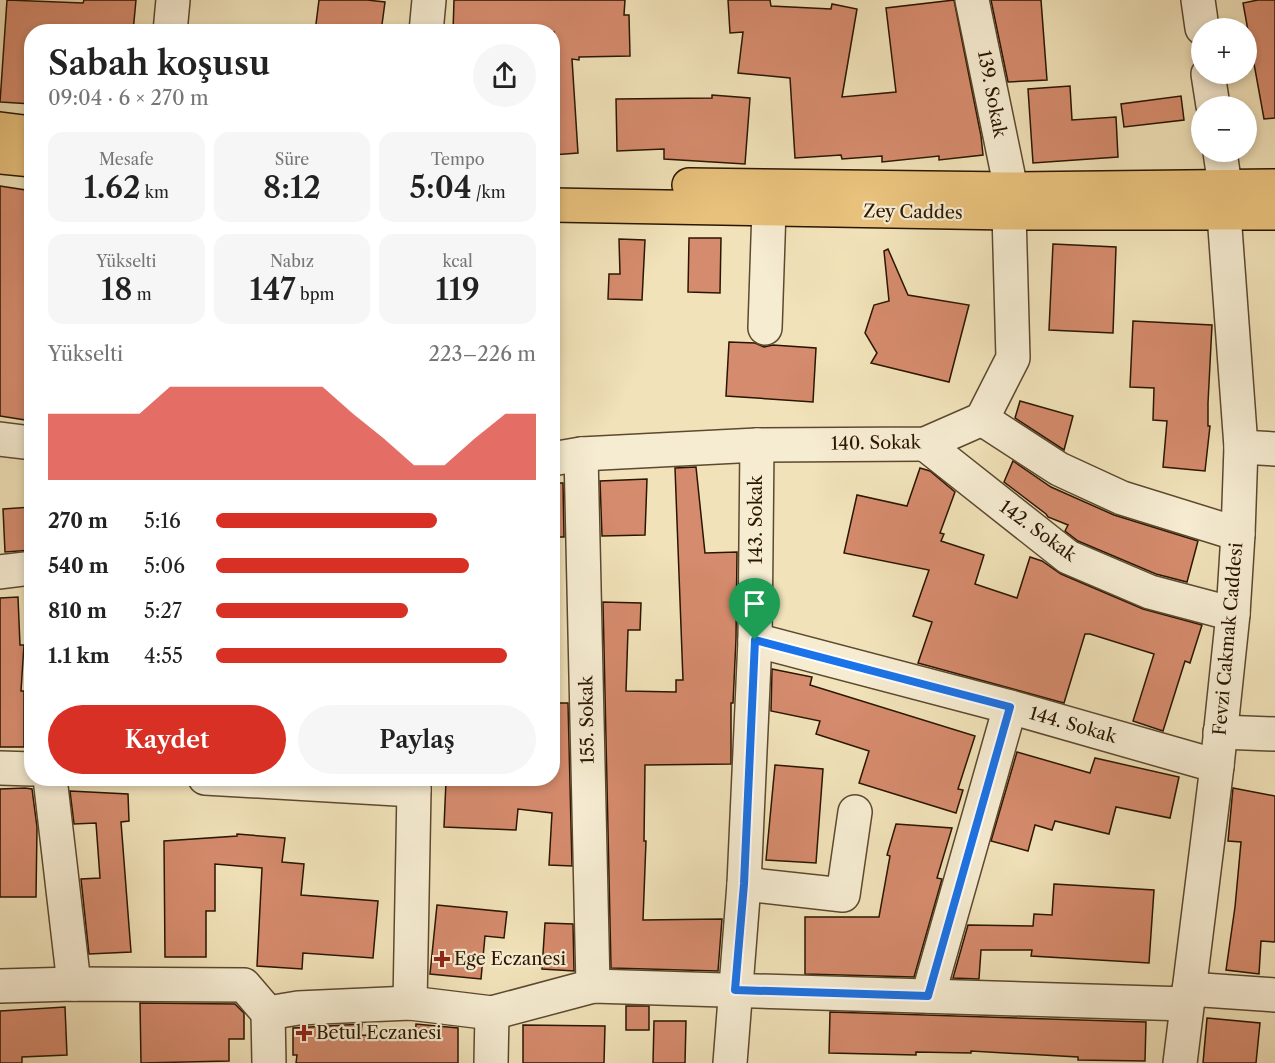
<!DOCTYPE html>
<html lang="tr">
<head>
<meta charset="utf-8">
<style>
  :root { --surface:#fff; --page:#f6f6f6; --text:#222; --muted:#767676; --accent:#d93025 }
  body { margin:0; font-family:"Libre Caslon Text",serif; background:var(--page); color:var(--text); height:100vh; display:flex; flex-direction:column; font-size:22px; white-space:nowrap }
  * { box-sizing:border-box; margin:0 }
  p { font-size:20px; color:var(--muted) }
  .icon { flex:none; width:33px; height:33px; fill:none; stroke:currentColor; stroke-width:2; stroke-linecap:round; stroke-linejoin:round }
  .map { position:relative; flex:1; overflow:hidden }
  .sheet { position:absolute; left:24px; top:24px; width:536px; height:762px; display:flex; flex-direction:column; background:var(--surface); border-radius:24px; box-shadow:0 3px 9px #0003 }
  .sheet>* { flex:none }
  .controls { position:absolute; left:1191px; top:18px; display:grid; gap:12px }
  .controls a { display:grid; place-items:center; width:66px; height:66px; border-radius:50%; background:var(--surface); box-shadow:0 3px 9px #0003; font-size:30px }
  .pin { position:absolute; display:grid; place-items:center; width:51px; height:51px; color:#fff; margin:-62px -26px; border-radius:50% 50% 50% 0; rotate:-45deg; box-shadow:0 0 6px #0007 }
  .pin .icon { rotate:45deg }
  .round { display:grid; place-items:center; flex:none; width:63px; height:63px; border-radius:32px; background:var(--page) }
  .summary { display:flex; align-items:center; justify-content:space-between; height:102px; padding:0 24px }
  h1 { font-size:33px; font-weight:600; line-height:45px }
  .metrics { display:grid; grid-template-columns:repeat(3,1fr); gap:9px; height:102px; padding:6px 24px }
  .metrics div { display:grid; align-content:center; border-radius:15px; background:var(--page); text-align:center }
  .metrics b { font-size:30px; font-weight:600 }
  .metrics small { font-size:16px; font-weight:400 }
  .metrics p { font-size:16px }
  .chart { height:168px; padding:12px 24px }
  .chart p { display:flex; justify-content:space-between }
  .chart svg { width:100%; height:108px; margin-top:6px; fill:var(--accent); opacity:.7 }
  .action { display:flex; gap:12px; margin-top:auto; padding:12px 24px }
  .action a { flex:1; height:69px; border-radius:36px; background:var(--accent); color:#fff; font-size:24px; font-weight:600; line-height:69px; text-align:center }
  .action a+a { background:var(--page); color:var(--text) }
  ul { padding:0 24px; list-style:none; font-size:20px }
  li { display:grid; grid-template-columns:96px 72px 1fr; align-items:center; height:45px }
  li i { height:15px; border-radius:8px; background:var(--accent) }
  .map>svg:first-child { display:block }
  .building { fill:#d58b6d; stroke:#2a1600; stroke-width:1.5 }
  .lines { fill:none; stroke-linecap:round; stroke-linejoin:round }
  .minor-casing { stroke:#5c492e; stroke-width:36 }
  .major-casing { stroke:#2a1600; stroke-width:36 }
  .minor { stroke:#f6ecd2; stroke-width:33 }
  .major { stroke:#e8c17c; stroke-width:33 }
  .route-casing { stroke:#fff; stroke-width:12 }
  .route { stroke:#1a73e8; stroke-width:8 }
  .poi-dot { fill:#8f2418; stroke:#f6ecd2; stroke-width:2 }
  .labels { text-anchor:middle; stroke-width:4.5; stroke-linejoin:round; paint-order:stroke }
  .street-label { font-size:18px; fill:#2a1600; stroke:#f6ecd2 }
  .poi-label { font-size:18px; fill:#2a1600; stroke:#f6ecd2; text-anchor:start }
</style>
</head>
<body>
<div class="map">
<svg width="1275" height="1063" viewBox="0 0 1275 1063">
  <rect width="100%" height="100%" fill="#f1e2b9"/>
  <filter id="stains"><feTurbulence type="fractalNoise" baseFrequency=".00333" numOctaves="4"/><feColorMatrix values="0 0 0 0 .2 0 0 0 0 .09 0 0 0 0 .02 0 0 0 .5 -.17"/></filter>
  <radialGradient id="worn" r=".72"><stop offset=".6" stop-color="#630" stop-opacity="0"/><stop offset="1" stop-color="#630" stop-opacity=".3"/></radialGradient>
  <g class="building">
    <polygon points="7,0 83,3 84,0 136,0 133,32 32,32 32,104 0,102"/>
    <polygon points="319,0 367,0 385,2 381,32 315,32"/>
    <polygon points="454,0 625,0 624,15 629,15 630,56 579,57 579,60 572,59 578,153 552,155 554,32 453,32"/>
    <polygon points="728,0 770,0 771,6 831,9 832,4 857,9 842,97 896,92 886,8 954,0 981,136 983,155 939,160 939,156 882,162 882,156 842,159 841,155 795,158 790,78 738,73 743,32 730,33"/>
    <polygon points="991,0 1041,0 1047,80 1008,82"/>
    <polygon points="1258,0 1275,0 1275,118 1264,119 1243,3"/>
    <polygon points="1070,86 1072,120 1116,117 1118,157 1033,163 1028,89"/>
    <polygon points="712,95 750,98 745,164 664,159 664,149 617,151 616,99 712,98"/>
    <polygon points="1181,96 1184,120 1124,127 1121,104"/>
    <polygon points="0,186 32,191 32,421 0,416"/>
    <polygon points="689,238 721,238 720,293 688,292"/>
    <polygon points="619,239 645,240 642,300 608,299 609,274 620,274"/>
    <polygon points="1053,244 1116,247 1113,333 1049,330"/>
    <polygon points="888,249 908,295 969,305 949,382 871,363 877,353 865,333 874,305 889,301 884,251"/>
    <polygon points="1133,321 1212,325 1208,403 1208,426 1210,426 1205,471 1163,467 1167,421 1153,420 1154,388 1130,387"/>
    <polygon points="729,342 755,343 764,347 773,345 816,348 813,402 726,396"/>
    <polygon points="1020,401 1073,416 1064,450 1015,418"/>
    <polygon points="1013,461 1051,487 1114,515 1198,541 1187,582 1156,574 1078,541 1065,531 1068,525 1048,517 1046,514 1004,482"/>
    <polygon points="696,467 705,553 737,552 736,639 733,703 731,703 731,764 645,765 644,841 646,841 643,920 722,919 718,971 611,968 603,602 641,603 640,630 628,630 626,691 676,692 676,680 683,680 675,468"/>
    <polygon points="920,468 930,471 955,492 940,533 944,534 941,541 984,555 975,584 1017,598 1030,557 1042,561 1061,574 1143,609 1202,625 1190,663 1185,661 1163,731 1133,721 1154,654 1090,634 1085,634 1064,703 918,663 932,622 913,616 929,570 844,553 857,495 907,506"/>
    <polygon points="647,479 645,535 602,536 600,481"/>
    <polygon points="552,483 563,483 564,537 552,537"/>
    <polygon points="32,507 32,550 5,552 3,509"/>
    <polygon points="18,597 20,645 24,645 21,691 24,691 24,747 0,747 0,598"/>
    <polygon points="772,669 812,677 810,685 975,736 958,789 963,790 956,813 859,783 869,751 816,734 820,721 771,711"/>
    <polygon points="552,703 568,703 572,866 549,865 552,813 518,809 516,830 444,827 446,781 510,784 510,778 552,778"/>
    <polygon points="1017,752 1090,773 1095,758 1179,777 1170,818 1116,807 1109,834 1055,821 1052,830 1035,825 1028,851 991,841"/>
    <polygon points="775,765 823,769 816,863 766,860"/>
    <polygon points="25,788 32,789 37,827 36,897 0,897 0,789"/>
    <polygon points="1233,788 1275,796 1275,942 1261,941 1259,974 1226,970 1235,907 1241,842 1228,841"/>
    <polygon points="70,791 128,794 129,821 121,822 131,952 89,954 81,879 100,878 96,823 74,824"/>
    <polygon points="896,824 952,828 937,878 942,879 914,977 805,974 805,917 879,917 890,856 887,855"/>
    <polygon points="237,834 285,838 282,862 304,864 301,895 378,901 373,958 303,953 302,969 257,966 262,868 215,864 215,911 206,911 206,957 165,957 164,841 237,836"/>
    <polygon points="1054,884 1154,890 1149,963 1031,956 1032,950 981,950 979,979 953,978 968,925 1033,926 1034,914 1052,915"/>
    <polygon points="437,905 507,912 504,938 485,936 481,979 430,974"/>
    <polygon points="545,923 573,924 574,971 542,969"/>
    <polygon points="140,1003 235,1004 244,1013 244,1039 229,1039 229,1061 141,1063"/>
    <rect x="626" y="1006" width="23" height="24"/>
    <polygon points="65,1007 67,1055 22,1057 22,1063 0,1063 0,1011"/>
    <polygon points="830,1012 1146,1022 1145,1061 1078,1060 1078,1057 971,1051 971,1053 916,1052 916,1055 829,1053"/>
    <polygon points="1207,1018 1260,1023 1256,1063 1203,1063"/>
    <polygon points="654,1021 686,1021 685,1063 653,1063"/>
    <polygon points="362,1024 361,1035 415,1038 416,1024 458,1028 458,1063 296,1063 297,1055 293,1055 293,1028"/>
    <polygon points="523,1025 605,1026 604,1063 523,1063"/>
  </g>
  <g class="lines">
    <defs>
      <g id="minor">
        <polyline points="972,0 1011,189"/>
        <polyline points="1198,0 1202,28"/>
        <polyline points="170,32 173,0"/>
        <polyline points="426,32 429,0"/>
        <polyline points="1208,74 1213,106"/>
        <polyline points="1220,152 1225,186"/>
        <polyline points="765,328 769,209"/>
        <polyline points="982,419 1059,469 1122,498 1238,534"/>
        <polyline points="0,439 32,443"/>
        <polyline points="925,444 1068,557 1150,592 1233,614"/>
        <polyline points="1241,447 1275,449"/>
        <polyline points="581,454 593,986"/>
        <polyline points="552,459 581,454 757,445 925,444 982,419 1013,358 1009,213"/>
        <polyline points="0,572 32,568"/>
        <polyline points="755,640 1010,707 1217,766"/>
        <polyline points="1220,732 1275,734"/>
        <polyline points="0,768 32,769"/>
        <polyline points="50,778 74,984"/>
        <polyline points="205,778 414,790 414,778"/>
        <polyline points="744,884 843,895 855,812"/>
        <polyline points="0,986 74,984 244,985 268,1013 298,1008 410,1003 492,1013 593,986 1187,1004"/>
        <polyline points="1189,989 1275,995"/>
        <polyline points="928,996 1010,707"/>
        <polyline points="410,1003 414,790"/>
        <polyline points="268,1013 269,1063"/>
        <polyline points="491,1063 492,1013"/>
        <polyline points="730,1063 744,884 755,640 757,445"/>
        <polyline points="1180,1063 1217,766 1233,614 1238,534 1241,447 1224,214"/>
      </g>
      <g id="major">
        <polyline points="0,129 32,133"/>
        <polyline points="0,157 32,160"/>
        <polyline points="689,185 1011,189 1275,186"/>
        <polyline points="552,205 1009,213 1275,213"/>
      </g>
    </defs>
    <use href="#minor" class="minor-casing"/>
    <use href="#major" class="major-casing"/>
    <use href="#minor" class="minor"/>
    <use href="#major" class="major"/>
  </g>
  <g class="lines">
    <defs>
      <polygon id="route" points="755,640 1010,707 928,996 735,990 744,884"/>
    </defs>
    <use href="#route" class="route-casing"/>
    <use href="#route" class="route"/>
  </g>
  <g class="poi-dot">
    <path d="M439 950h6v6h6v6h-6v6h-6v-6h-6v-6h6z"/>
    <path d="M301 1024h6v6h6v6h-6v6h-6v-6h-6v-6h6z"/>
  </g>
  <g class="labels">
    <g class="street-label">
      <text transform="translate(992 94) rotate(79)" y="6">139. Sokak</text>
      <text transform="translate(913 212) rotate(1)" y="6">Zey Caddes</text>
      <text transform="translate(876 443) rotate(-1)" y="6">140. Sokak</text>
      <text transform="translate(756 520) rotate(-90)" y="6">143. Sokak</text>
      <text transform="translate(1038 531) rotate(36)" y="6">142. Sokak</text>
      <text transform="translate(1228 639) rotate(-85)" y="6">Fevzi Cakmak Caddesi</text>
      <text transform="translate(587 720) rotate(-91)" y="6">155. Sokak</text>
      <text transform="translate(1073 725) rotate(16)" y="6">144. Sokak</text>
    </g>
    <g class="poi-label">
      <text x="454" y="965">Ege Eczanesi</text>
      <text x="316" y="1039">Betul Eczanesi</text>
    </g>
  </g>
  <rect width="100%" height="100%" filter="url(#stains)"/>
  <rect width="100%" height="100%" fill="url(#worn)"/>
</svg>
<div class="controls">
<a>+</a>
<a>−</a>
</div>
<div class="pin" style="left:755px;top:640px;background:#1e9e55"><svg class="icon" aria-label="arrive" viewBox="0 0 24 24"><path d="M6 21V4h12l-3 4 3 4H6"/></svg></div>
<section class="sheet">
<div class="summary"><div><h1>Sabah koşusu</h1><p>09:04 · 6 × 270 m</p></div><a class="round"><svg class="icon" aria-label="share" viewBox="0 0 24 24"><path d="M12 15V3M7 8l5-5 5 5M5 13v7h14v-7"/></svg></a></div>
<div class="metrics">
<div><p>Mesafe</p><b>1.62<small> km</small></b></div>
<div><p>Süre</p><b>8:12</b></div>
<div><p>Tempo</p><b>5:04<small> /km</small></b></div>
</div>
<div class="metrics">
<div><p>Yükselti</p><b>18<small> m</small></b></div>
<div><p>Nabız</p><b>147<small> bpm</small></b></div>
<div><p>kcal</p><b>119</b></div>
</div>
<div class="chart"><p><span>Yükselti</span>223–226 m</p>
<svg viewBox="0 0 160 44" preserveAspectRatio="none"><path d="M0 44V17L10 17L20 17L30 17L40 6L50 6L60 6L70 6L80 6L90 6L100 17L110 27L120 38L130 38L140 27L150 17L160 17V44z"/></svg>
</div>
<ul>
<li><b>270 m</b>5:16<i style="width:69%"></i></li>
<li><b>540 m</b>5:06<i style="width:79%"></i></li>
<li><b>810 m</b>5:27<i style="width:60%"></i></li>
<li><b>1.1 km</b>4:55<i style="width:91%"></i></li>
</ul>
<div class="action"><a>Kaydet</a><a>Paylaş</a></div>
</section>
</div>
</body>
</html>
